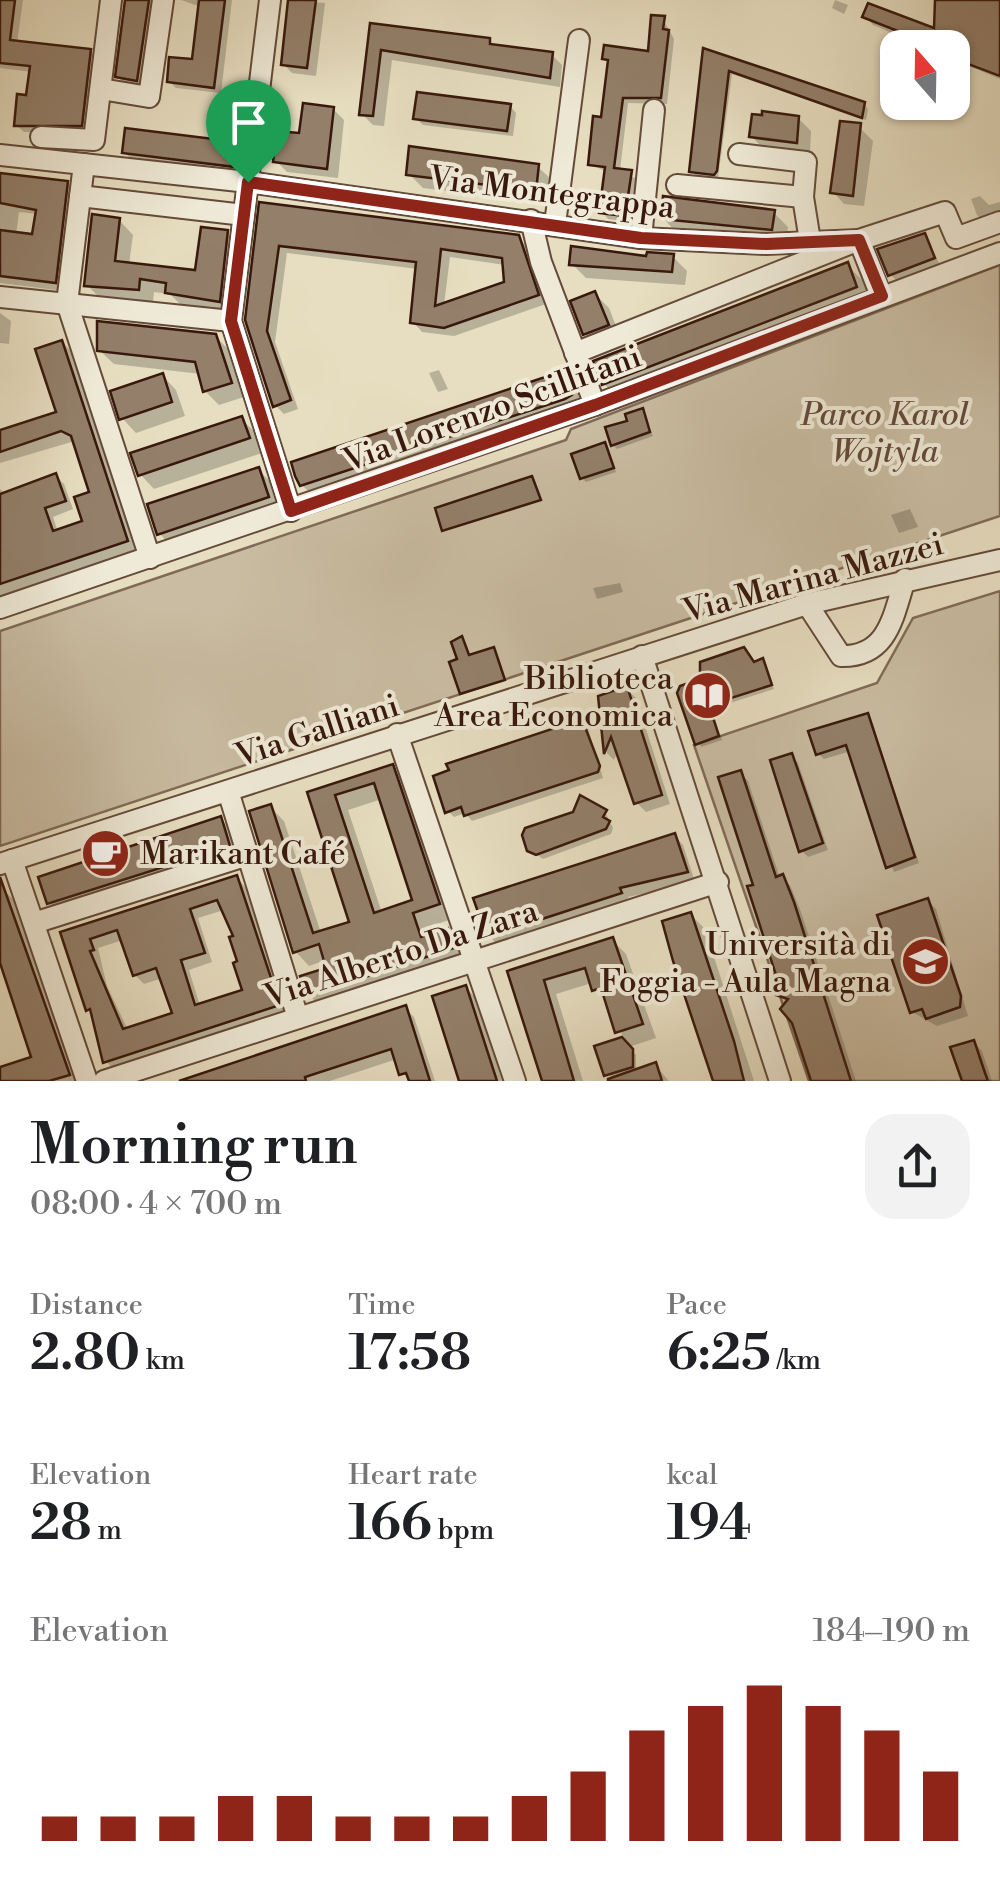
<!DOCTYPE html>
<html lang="en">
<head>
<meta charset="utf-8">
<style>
  :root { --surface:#fff; --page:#f2f2f2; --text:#202124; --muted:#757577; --accent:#8f2418 }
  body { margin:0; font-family:"Libre Bodoni",serif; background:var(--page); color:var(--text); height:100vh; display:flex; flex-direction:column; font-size:38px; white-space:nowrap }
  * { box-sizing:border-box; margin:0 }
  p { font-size:32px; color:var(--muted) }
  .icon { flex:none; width:55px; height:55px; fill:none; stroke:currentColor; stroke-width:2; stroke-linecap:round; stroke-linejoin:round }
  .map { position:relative; height:1081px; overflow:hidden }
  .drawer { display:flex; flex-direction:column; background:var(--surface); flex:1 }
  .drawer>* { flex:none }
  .needle { width:65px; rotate:340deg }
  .fabs { position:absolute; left:880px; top:30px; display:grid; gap:20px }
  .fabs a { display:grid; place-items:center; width:90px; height:90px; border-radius:20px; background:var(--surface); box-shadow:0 2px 8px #0004; font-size:50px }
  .pin { position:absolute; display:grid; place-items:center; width:85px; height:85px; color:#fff; margin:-102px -42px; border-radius:50% 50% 50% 0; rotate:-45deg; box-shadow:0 0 10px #0007 }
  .pin .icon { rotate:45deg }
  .round { display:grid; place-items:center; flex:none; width:105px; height:105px; border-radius:30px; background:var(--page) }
  .head { display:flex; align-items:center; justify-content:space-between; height:170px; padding:0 30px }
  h1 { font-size:55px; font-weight:600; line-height:75px }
  .figures { display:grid; grid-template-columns:repeat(3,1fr); gap:15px; height:170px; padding:10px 30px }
  .figures div { display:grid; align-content:center }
  .figures b { font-size:50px; font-weight:600 }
  .figures small { font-size:28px; font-weight:400 }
  .figures p { font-size:28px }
  .chart { height:280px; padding:20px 30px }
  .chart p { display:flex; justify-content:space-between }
  .chart svg { width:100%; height:180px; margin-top:10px; stroke:var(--accent); stroke-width:6 }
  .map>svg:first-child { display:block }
  .green { fill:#c9bca2; stroke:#806a57; stroke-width:2.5 }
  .shadow { fill:#0003; fill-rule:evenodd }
  .building { fill:#937f6a; stroke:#38180c; stroke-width:2.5; fill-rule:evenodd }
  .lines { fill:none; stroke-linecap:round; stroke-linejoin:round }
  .minor-casing { stroke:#644a39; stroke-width:24 }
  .minor { stroke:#efead7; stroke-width:20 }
  .route-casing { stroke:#fff; stroke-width:20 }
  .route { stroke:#8f2418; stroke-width:12 }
  .labels { text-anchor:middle; stroke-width:8; stroke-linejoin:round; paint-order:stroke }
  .street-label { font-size:32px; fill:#38180c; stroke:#efead7 }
  .park-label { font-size:32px; font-style:italic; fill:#644939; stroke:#efead7 }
  .poi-label { font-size:32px; fill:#38180c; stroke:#efead7; text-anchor:end }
</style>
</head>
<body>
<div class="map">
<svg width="1000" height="1081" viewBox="0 0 1000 1081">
  <rect width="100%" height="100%" fill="#e7dec1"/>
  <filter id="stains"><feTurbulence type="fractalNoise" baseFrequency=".002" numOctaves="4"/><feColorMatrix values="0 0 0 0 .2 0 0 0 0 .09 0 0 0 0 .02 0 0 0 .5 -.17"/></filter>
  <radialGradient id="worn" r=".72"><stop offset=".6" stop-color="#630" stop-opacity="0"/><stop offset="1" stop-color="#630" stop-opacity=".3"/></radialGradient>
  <g class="green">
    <polygon points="1000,265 1000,516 0,846 0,631 566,440 571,429"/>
    <polygon points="1000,591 1000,1081 809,1081 694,745 877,683 913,618"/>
  </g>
  <g class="shadow">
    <polygon points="0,0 23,0 17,43 90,51 98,59 89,132 24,132 16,125 29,98 32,72 0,68"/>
    <polygon points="127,0 158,0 146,89 127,86 118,77"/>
    <polygon points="181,0 232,0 221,93 176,88 169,81 194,62 201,7"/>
    <polygon points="291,0 325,3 316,76 292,73 283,64"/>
    <polygon points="835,0 848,5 844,14 832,8"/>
    <polygon points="938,0 1000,0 1000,79 952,59 952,48 927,48 873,25 865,16 937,32"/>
    <polygon points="663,19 674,39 667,104 628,103 620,171 637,179 631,222 608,219 602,212 607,172 590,164 603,120 610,64 605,58 650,54"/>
    <polygon points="372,26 551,54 562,65 560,87 392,60 384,126 373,125 362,114"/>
    <polygon points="705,51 864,104 868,109 866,120 732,74 718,178 696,176 692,171"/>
    <polygon points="510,106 516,113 513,136 423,125 416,118"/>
    <polygon points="333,109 344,120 338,178 287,172 276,161"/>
    <polygon points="798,118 811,131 810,155 764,149 751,136"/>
    <polygon points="842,124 861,129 873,141 864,206 844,204 833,192"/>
    <polygon points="236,145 251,159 248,180 139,167 124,152"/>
    <polygon points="538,167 553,181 550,204 423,188 409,174"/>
    <path d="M0 175 67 183 76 193 64 291 0 283ZM19 212 37 214 34 237 16 235Z"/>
    <polygon points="980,196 989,205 1000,202 1000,220 987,225 977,215 971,199"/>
    <path d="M262 204 518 237 527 247 546 304 454 336 422 332 413 322 418 269 287 253 275 342 298 409 284 414 275 405 248 319ZM450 257 505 265 507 284 444 305Z"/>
    <polygon points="773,212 788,227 786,243 677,233 663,218"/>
    <polygon points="119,220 133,235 129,265 197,273 227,233 241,247 233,315 182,306 170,294 154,292 153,303 101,299 87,285"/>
    <polygon points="925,236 940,265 897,281 890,274"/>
    <polygon points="573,249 673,257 687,271 685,285 586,278 572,264"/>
    <polygon points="847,265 862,280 870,301 619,398 604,384"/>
    <polygon points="595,294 609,308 621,339 600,348 585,334"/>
    <polygon points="0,313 11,321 9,344 0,343"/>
    <polygon points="215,336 230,351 244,397 219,405 205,391 201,374 114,364 99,350"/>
    <polygon points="62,342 71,351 135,550 0,597 0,489 6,494 56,476 64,484 73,509 53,517 58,532 86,523 92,494 75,441 0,463 0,433 59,413"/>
    <polygon points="439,370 448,389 438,392 429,373"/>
    <polygon points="565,373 579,388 585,409 316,499 302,485"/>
    <polygon points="162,375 176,390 185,416 136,433 122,418"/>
    <polygon points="642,411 653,436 617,449 613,445"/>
    <polygon points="241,419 256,433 262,453 154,489 140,474"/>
    <polygon points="605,444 616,472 586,482 582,478"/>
    <polygon points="258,470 273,484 282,511 173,548 159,533"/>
    <polygon points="533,480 540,501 444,530"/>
    <polygon points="910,509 918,527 899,533 891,515"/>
    <polygon points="620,583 623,592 597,599 593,588"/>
    <polygon points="762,661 774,689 711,709 722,740 701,747 679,693"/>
    <polygon points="626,689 636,698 670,804 646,812 636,802 618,751 614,760 607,753 601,697"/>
    <polygon points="867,716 919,863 894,872 851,751 824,759 819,754"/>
    <polygon points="582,722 588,728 603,778 472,821 465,813 454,817 448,811"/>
    <polygon points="792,756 798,763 828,850 808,857 801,850"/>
    <path d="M392 767 406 781 452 919 425 928 428 937 447 931 461 945 467 962 323 1009 309 995 329 969 326 960 309 966 295 951 270 807 284 821 321 933 352 923 310 794ZM382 799 415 902 382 913 348 810Z"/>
    <polygon points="740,773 748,781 780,878 790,885 801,912 856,1081 815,1081 788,1003 778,993 780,980 721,779"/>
    <polygon points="605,812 613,828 611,834 543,859 530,850"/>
    <polygon points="221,819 230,828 238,855 59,912 49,903"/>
    <polygon points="674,835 683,845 695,882 628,897 630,903 498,945 489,936"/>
    <path d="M237 878 246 888 287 1014 115 1071 106 1061 94 1016 63 934ZM224 910 236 938 245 992 200 1006 189 970 212 962 198 918ZM123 940 135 975 144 984 163 978 175 1014 128 1030 107 986 98 948Z"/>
    <polygon points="8,894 17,904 76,1081 0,1081 0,1070 34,1058 0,955 0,897"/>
    <polygon points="927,900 936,909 968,1016 937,1026 912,1012"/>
    <polygon points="690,914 705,929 754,1081 718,1081"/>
    <polygon points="612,940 626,954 656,1038 629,1047 636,1055 636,1072 655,1065 669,1081 633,1081 606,1075 597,1047 624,1039 608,1003 592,983 556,994 583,1081 545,1081 510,972"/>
    <polygon points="466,988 475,997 502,1081 462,1081"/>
    <polygon points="405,1008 414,1017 435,1081 409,1081 397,1059 330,1081 180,1081"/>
    <polygon points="973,1042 982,1051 992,1081 964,1081"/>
  </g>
  <g class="building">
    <polygon points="0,0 15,0 10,40 91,49 82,126 14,126 17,94 26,95 30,66 0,63"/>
    <polygon points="125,0 149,0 137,81 115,77"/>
    <polygon points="199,0 225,0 214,88 167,82 169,57 192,59"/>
    <polygon points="288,0 316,0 307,68 281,65"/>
    <polygon points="935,0 1000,0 1000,76 952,58 952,48 930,48 931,44 862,17 868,3 934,28"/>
    <polygon points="651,15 665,16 663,29 669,30 661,98 623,98 614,168 632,170 625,216 599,213 605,167 588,165 593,116 601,117 608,60 602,59 604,45 648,51"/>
    <polygon points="370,23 490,38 490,44 553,52 550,78 381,50 373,116 359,115"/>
    <polygon points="703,48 865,102 862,118 729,71 717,171 714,175 689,172"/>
    <polygon points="417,92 511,104 507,131 413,119"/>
    <polygon points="303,103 334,107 327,169 273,162 277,131 299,133"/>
    <polygon points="762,111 799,116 797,143 749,137 752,114 762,115"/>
    <polygon points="840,121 861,123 853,196 830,193"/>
    <polygon points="125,128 238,142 235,167 122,153"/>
    <polygon points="409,146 539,164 536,191 406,175"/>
    <polygon points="0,173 68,181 56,283 0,276 0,230 32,234 36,210 0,203"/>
    <polygon points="663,196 775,210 772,230 661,219"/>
    <path d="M259 202 519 235 539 295 444 328 410 323 416 262 279 246 267 331 291 400 273 407 245 320ZM441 249 502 258 504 282 435 306Z"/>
    <polygon points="92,214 120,218 115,261 195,270 201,227 228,230 220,302 165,293 166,283 140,279 139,290 84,286"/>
    <polygon points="925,233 935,258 888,276 877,249"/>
    <polygon points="571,246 646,256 647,252 674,254 672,272 569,265"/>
    <polygon points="848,262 857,287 602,385 593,361"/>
    <polygon points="595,291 609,325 583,335 570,301"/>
    <polygon points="97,321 216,334 232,383 203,392 195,362 97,351"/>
    <polygon points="62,340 128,541 0,584 0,494 56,473 66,501 45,508 53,531 82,521 74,497 89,492 71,436 61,431 0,452 0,430 56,412 35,349"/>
    <polygon points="566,370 572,395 565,399 300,486 295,476 291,462"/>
    <polygon points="163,373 172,402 119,420 110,391"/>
    <polygon points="643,408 650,432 611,446 605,427 627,421 625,414"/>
    <polygon points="242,416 250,438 138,476 130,453"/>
    <polygon points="605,442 614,468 580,479 571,454"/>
    <polygon points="259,467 269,497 157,535 147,504"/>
    <polygon points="532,476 541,500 442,531 435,508"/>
    <polygon points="462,636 469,655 494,647 505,680 460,694 449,662 457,659 451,642"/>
    <polygon points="744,647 754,662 763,658 772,685 709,705 719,736 695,745 677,693 680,686 700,679 700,662"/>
    <polygon points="627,686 662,795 634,804 611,737 604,754 598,696"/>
    <polygon points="868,713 915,857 886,868 846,745 816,755 808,731"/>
    <polygon points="582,719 600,766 598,772 464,816 461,807 445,813 433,776 449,770 446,764"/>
    <polygon points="792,753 823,843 799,852 770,760"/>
    <path d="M393 764 440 904 413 913 421 937 448 928 454 948 307 996 300 976 326 968 319 944 293 953 249 811 271 804 313 933 349 922 307 792ZM374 783 412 900 374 913 335 795Z"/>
    <polygon points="741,770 776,877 783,874 794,902 851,1081 811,1081 792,1023 780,1009 788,999 776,995 773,980 777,978 747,886 753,885 718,777"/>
    <polygon points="580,795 607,810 603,817 610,821 606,829 536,855 527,851 522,835 525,828 573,812"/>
    <polygon points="221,816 230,846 47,904 38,877"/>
    <polygon points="675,833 688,872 620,888 622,893 487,937 473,898"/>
    <path d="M237 875 280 1005 103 1063 90 1009 86 1011 60 932ZM217 900 233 936 229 937 237 961 233 963 242 990 195 1005 181 960 205 953 190 909ZM117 930 133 976 156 968 172 1013 123 1029 90 951 94 950 90 939Z"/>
    <polygon points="0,877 70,1075 49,1081 0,1081 0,1067 31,1057 0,963"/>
    <polygon points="928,898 961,996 960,1007 926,1019 922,1009 910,1013 877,915"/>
    <polygon points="691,912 734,1041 744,1081 713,1081 673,961 662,921"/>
    <polygon points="613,937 643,1024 615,1033 601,988 592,991 585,968 544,980 574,1081 542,1081 507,971"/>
    <polygon points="466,985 497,1081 459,1081 432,996"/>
    <polygon points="406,1005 430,1081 409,1081 406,1073 399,1075 391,1049 305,1077 306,1081 179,1081"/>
    <polygon points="622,1037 633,1049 633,1067 604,1076 594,1046"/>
    <polygon points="974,1040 985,1073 988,1081 962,1081 950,1047"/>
    <polygon points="656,1062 662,1081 608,1081 608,1079"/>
  </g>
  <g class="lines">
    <defs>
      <g id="minor">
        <polyline points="270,0 231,321 291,511"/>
        <polyline points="101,89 149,97 163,0"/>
        <polyline points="41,137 94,140 111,0"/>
        <polyline points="739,154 806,162 803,197 810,241"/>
        <polyline points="0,155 248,182 641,238 766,244 859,240 881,296"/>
        <polyline points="84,164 67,303 150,558"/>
        <polyline points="677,185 803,197"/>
        <polyline points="80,196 244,215"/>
        <polyline points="531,220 541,262 595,405"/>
        <polyline points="555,224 579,40"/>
        <polyline points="641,238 654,110"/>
        <polyline points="0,297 231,321"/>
        <polyline points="575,353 859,240 945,212 956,238 1000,222"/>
        <path d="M807 604 841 656C888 657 893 617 905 579"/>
        <polyline points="0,608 595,405 1000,253"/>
        <polyline points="642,656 780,1081"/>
        <polyline points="397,734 515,1081"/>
        <polyline points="228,791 298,1018"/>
        <polyline points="12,860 87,1081"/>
        <polyline points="0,864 807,604 1000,560"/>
        <polyline points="34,923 248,855"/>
        <polyline points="104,1081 718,882"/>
      </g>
    </defs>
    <use href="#minor" class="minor-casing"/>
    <use href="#minor" class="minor"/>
  </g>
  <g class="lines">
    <defs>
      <polygon id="route" points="248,182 641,238 766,244 859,240 882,296 595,405 291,511 231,321"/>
    </defs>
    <use href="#route" class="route-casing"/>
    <use href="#route" class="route"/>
  </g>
  <defs>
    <symbol id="library-disc" viewBox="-11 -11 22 22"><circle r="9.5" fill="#8f2418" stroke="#efead7"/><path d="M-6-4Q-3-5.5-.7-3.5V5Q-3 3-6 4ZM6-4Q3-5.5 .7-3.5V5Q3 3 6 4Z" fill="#fff"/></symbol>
    <symbol id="cafe-disc" viewBox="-11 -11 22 22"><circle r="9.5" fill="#8f2418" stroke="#efead7"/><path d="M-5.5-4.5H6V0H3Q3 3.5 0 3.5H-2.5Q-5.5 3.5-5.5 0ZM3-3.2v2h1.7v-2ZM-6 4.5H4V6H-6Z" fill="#fff"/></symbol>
    <symbol id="university-disc" viewBox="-11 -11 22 22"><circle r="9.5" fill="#8f2418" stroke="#efead7"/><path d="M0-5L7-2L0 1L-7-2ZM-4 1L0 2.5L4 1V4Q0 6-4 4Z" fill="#fff"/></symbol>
  </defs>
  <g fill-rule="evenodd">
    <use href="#library-disc" x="680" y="668" width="55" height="55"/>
    <use href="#cafe-disc" x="78" y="826" width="55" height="55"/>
    <use href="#university-disc" x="898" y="934" width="55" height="55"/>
  </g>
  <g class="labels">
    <g class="street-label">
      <text transform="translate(552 192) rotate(7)" y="11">Via Montegrappa</text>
      <text transform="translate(492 408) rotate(-20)" y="11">Via Lorenzo Scillitani</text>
      <text transform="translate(813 577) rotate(-15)" y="11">Via Marina Mazzei</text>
      <text transform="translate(317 730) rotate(-18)" y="11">Via Galliani</text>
      <text transform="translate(401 953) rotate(-18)" y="11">Via Alberto Da Zara</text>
    </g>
    <g class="park-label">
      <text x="885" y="425">Parco Karol<tspan x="885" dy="37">Wojtyla</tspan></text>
    </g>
    <g class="poi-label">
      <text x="673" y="689">Biblioteca<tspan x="673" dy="37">Area Economica</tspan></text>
      <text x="140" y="864" text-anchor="start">Marikant Café</text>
      <text x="891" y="955">Università di<tspan x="891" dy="37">Foggia - Aula Magna</tspan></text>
    </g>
  </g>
  <rect width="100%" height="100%" filter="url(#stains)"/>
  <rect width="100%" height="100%" fill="url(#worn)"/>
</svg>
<div class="fabs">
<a><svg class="needle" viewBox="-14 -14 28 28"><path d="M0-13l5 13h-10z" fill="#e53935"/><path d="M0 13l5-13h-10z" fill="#757577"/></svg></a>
</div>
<div class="pin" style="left:248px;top:182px;background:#1e9e55"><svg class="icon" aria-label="arrive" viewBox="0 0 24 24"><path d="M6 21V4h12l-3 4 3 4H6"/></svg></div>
</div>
<section class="drawer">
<div class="head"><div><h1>Morning run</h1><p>08:00 · 4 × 700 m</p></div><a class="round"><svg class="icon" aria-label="share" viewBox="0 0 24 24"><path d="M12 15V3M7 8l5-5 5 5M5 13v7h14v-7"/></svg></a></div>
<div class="figures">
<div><p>Distance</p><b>2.80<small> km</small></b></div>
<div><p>Time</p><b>17:58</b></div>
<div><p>Pace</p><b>6:25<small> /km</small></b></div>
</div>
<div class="figures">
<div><p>Elevation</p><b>28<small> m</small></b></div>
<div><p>Heart rate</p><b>166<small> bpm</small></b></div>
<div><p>kcal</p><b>194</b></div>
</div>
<div class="chart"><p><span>Elevation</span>184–190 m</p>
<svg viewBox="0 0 160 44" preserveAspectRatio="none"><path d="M5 44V38M15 44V38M25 44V38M35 44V33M45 44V33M55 44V38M65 44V38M75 44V38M85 44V33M95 44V27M105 44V17M115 44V11M125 44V6M135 44V11M145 44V17M155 44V27"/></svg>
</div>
</section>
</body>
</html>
